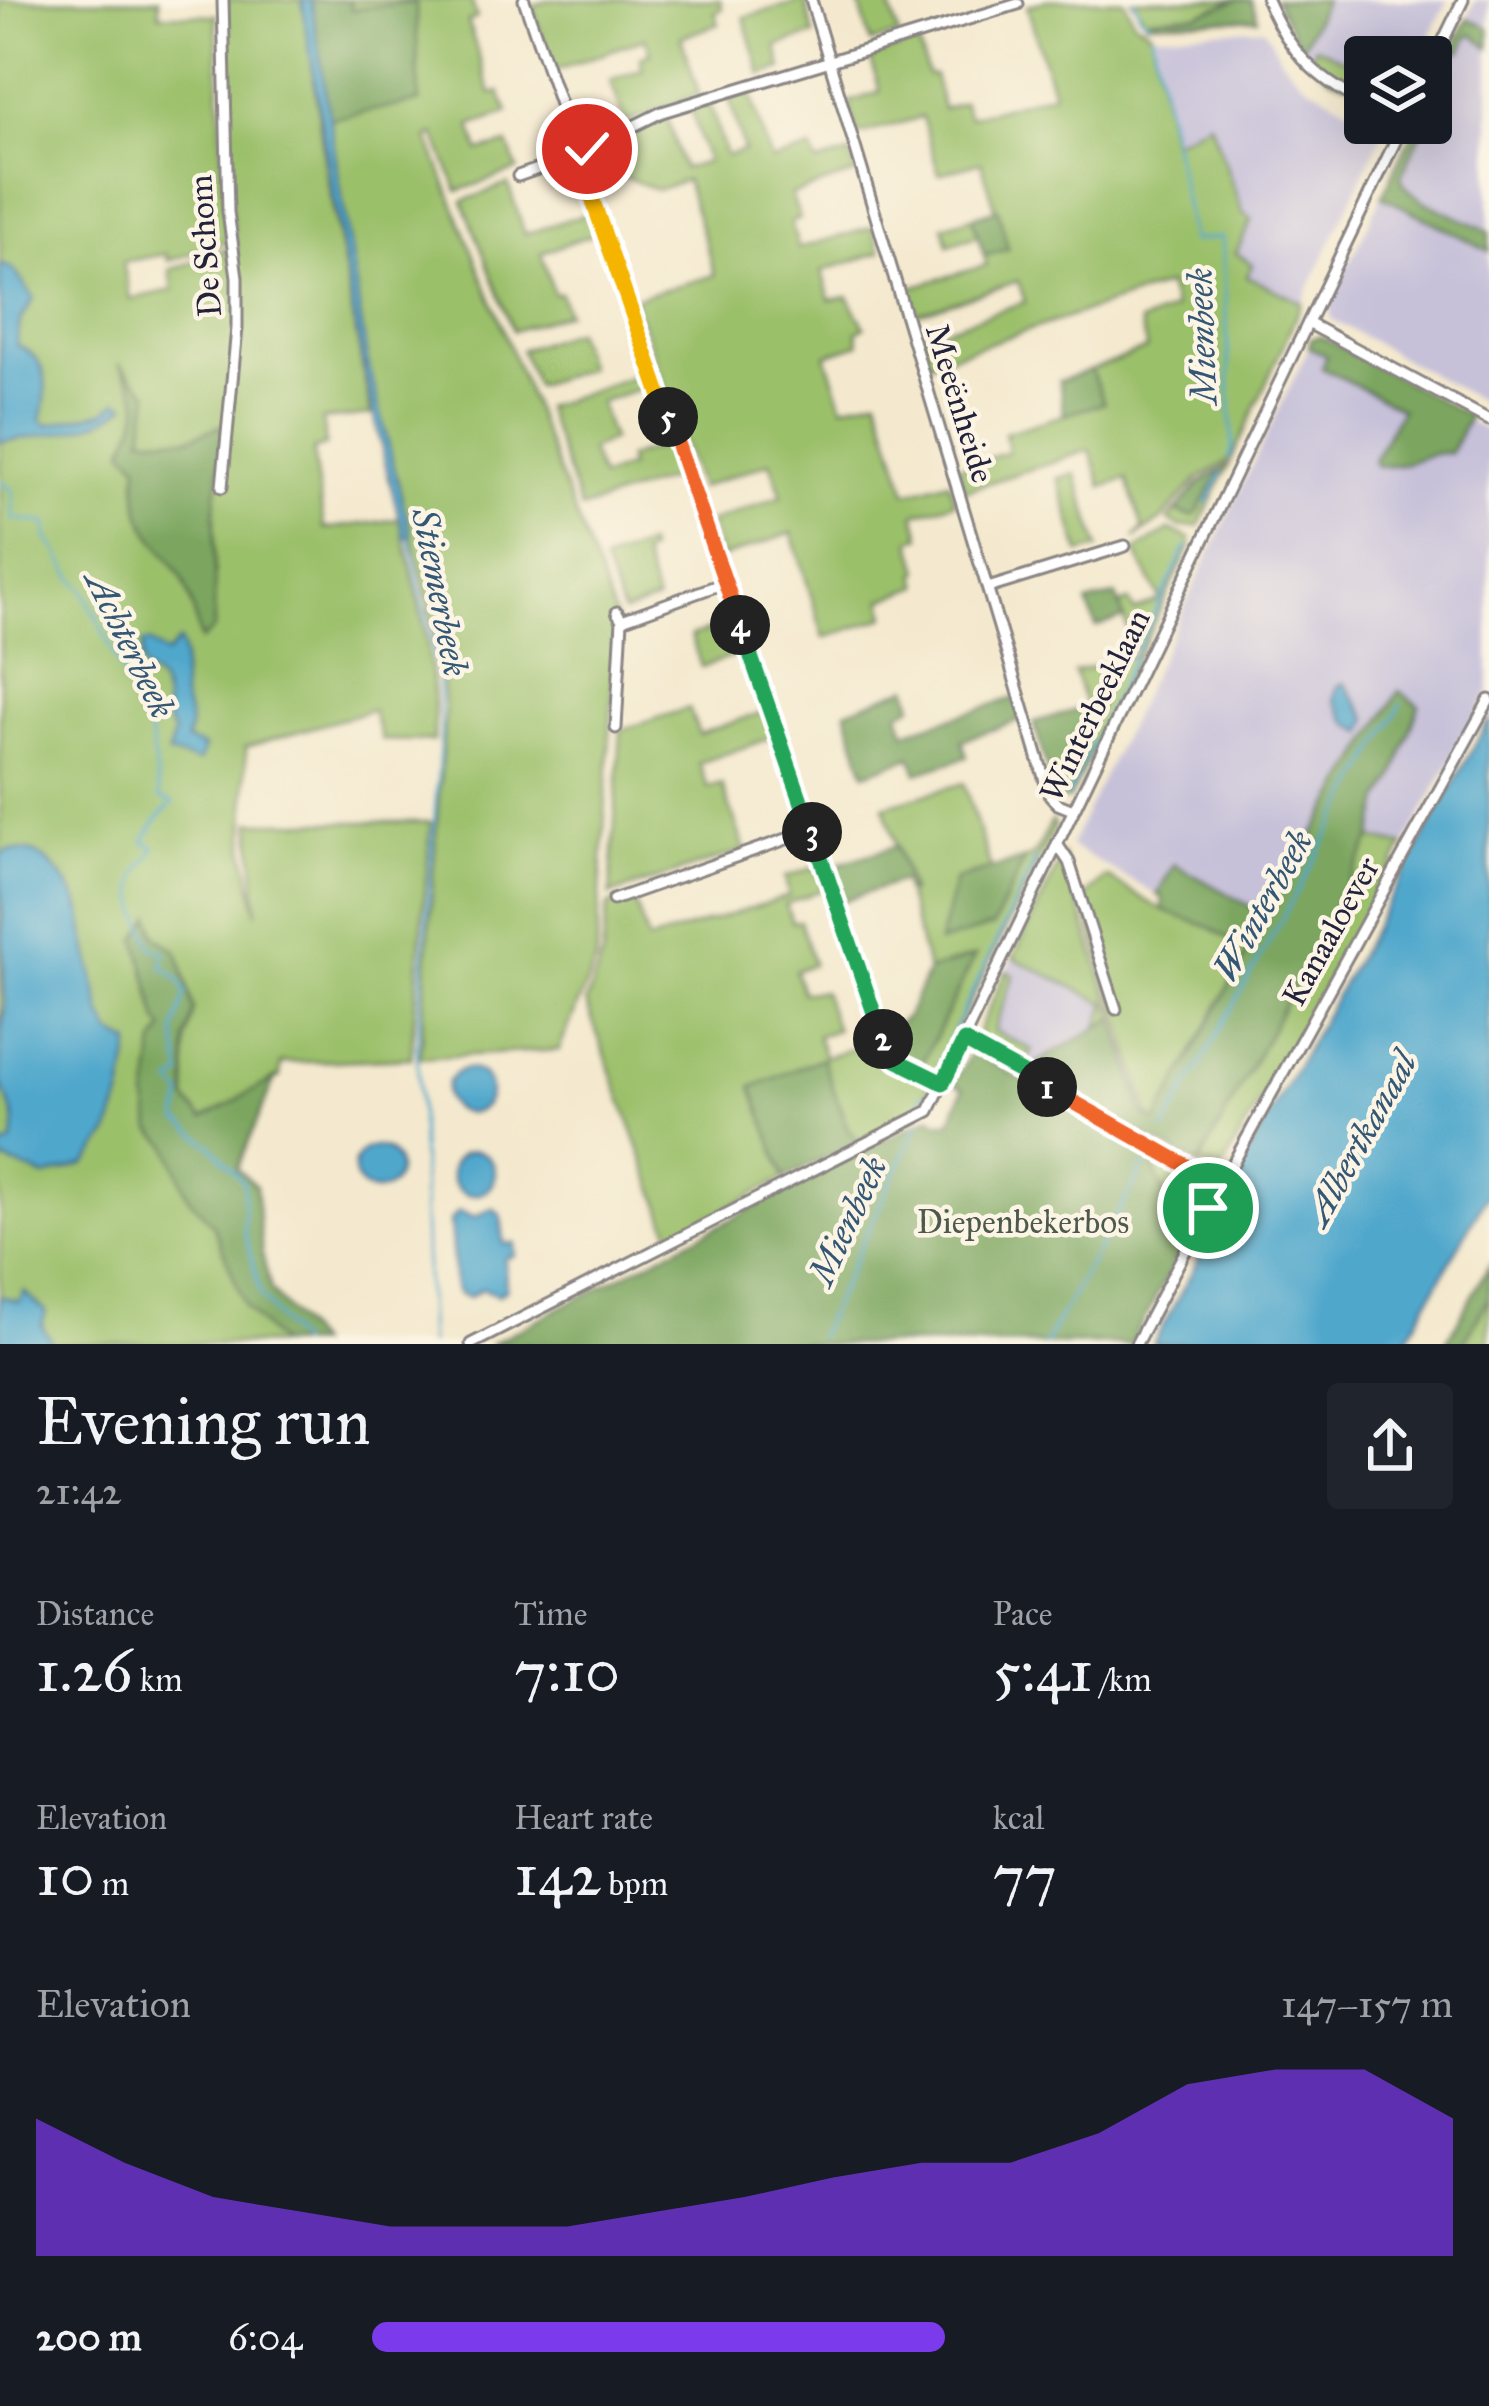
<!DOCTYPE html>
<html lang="en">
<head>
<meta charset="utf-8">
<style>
  :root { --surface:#171b24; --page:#20242c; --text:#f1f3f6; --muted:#9ea1a6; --accent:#7c3aed }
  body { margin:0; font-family:"IM FELL Great Primer",serif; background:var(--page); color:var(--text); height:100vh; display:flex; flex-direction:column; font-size:45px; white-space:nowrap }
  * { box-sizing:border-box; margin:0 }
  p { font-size:39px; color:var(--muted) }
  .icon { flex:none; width:66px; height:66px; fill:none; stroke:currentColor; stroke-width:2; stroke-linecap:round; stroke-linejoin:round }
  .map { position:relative; height:1344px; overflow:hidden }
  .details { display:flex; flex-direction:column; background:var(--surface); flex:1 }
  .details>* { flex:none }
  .tools { position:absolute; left:1344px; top:36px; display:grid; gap:24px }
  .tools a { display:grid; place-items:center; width:108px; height:108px; border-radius:12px; background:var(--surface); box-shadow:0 12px 48px #0002; font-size:60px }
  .pin { position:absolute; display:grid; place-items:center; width:102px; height:102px; color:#fff; margin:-51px; border:6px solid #fff; border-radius:50%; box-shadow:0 3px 12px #0007 }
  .km { position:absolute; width:60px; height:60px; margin:-30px; border-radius:50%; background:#222; color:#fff; font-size:33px; line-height:60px; text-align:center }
  .round { display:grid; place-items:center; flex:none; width:126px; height:126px; border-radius:12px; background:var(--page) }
  .overview { display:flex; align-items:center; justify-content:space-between; height:204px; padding:0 36px }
  h1 { font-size:66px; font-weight:600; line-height:90px }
  .figures { display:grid; grid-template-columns:repeat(3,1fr); gap:18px; height:204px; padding:12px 36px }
  .figures div { display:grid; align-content:center }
  .figures b { font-size:60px; font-weight:600 }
  .figures small { font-size:33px; font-weight:400 }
  .figures p { font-size:33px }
  .chart { height:336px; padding:24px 36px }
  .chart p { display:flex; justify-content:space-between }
  .chart svg { width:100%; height:216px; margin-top:12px; fill:var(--accent); opacity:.7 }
  ul { padding:0 36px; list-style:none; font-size:39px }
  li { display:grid; grid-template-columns:192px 144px 1fr; align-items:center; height:90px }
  li i { height:30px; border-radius:15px; background:var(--accent) }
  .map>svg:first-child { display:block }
  .industrial { fill:#c6c0d9 }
  .green { fill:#9bc06b; stroke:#5e7153; stroke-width:3 }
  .forest { fill:#7ca65f; stroke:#4f644d; stroke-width:3 }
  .water { fill:#4fa7cc; stroke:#386484; stroke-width:3 }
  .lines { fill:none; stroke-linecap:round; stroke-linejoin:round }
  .stream { stroke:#4fa7cc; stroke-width:3 }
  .street-casing { stroke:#8b8684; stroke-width:15 }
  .street { stroke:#fff; stroke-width:9 }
  .split-1-casing { stroke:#fff; stroke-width:24 }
  .split-2-casing { stroke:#fff; stroke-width:24 }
  .split-3-casing { stroke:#fff; stroke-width:24 }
  .split-4-casing { stroke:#fff; stroke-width:24 }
  .split-5-casing { stroke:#fff; stroke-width:24 }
  .split-6-casing { stroke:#fff; stroke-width:24 }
  .split-7-casing { stroke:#fff; stroke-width:24 }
  .split-1 { stroke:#f0652b; stroke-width:15 }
  .split-2 { stroke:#22a559; stroke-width:15 }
  .split-3 { stroke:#22a559; stroke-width:15 }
  .split-4 { stroke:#22a559; stroke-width:15 }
  .split-5 { stroke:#f0652b; stroke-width:15 }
  .split-6 { stroke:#f5b400; stroke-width:15 }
  .split-7 { stroke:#f5b400; stroke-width:15 }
  .labels { text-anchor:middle; stroke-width:9; stroke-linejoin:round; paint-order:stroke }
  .street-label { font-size:33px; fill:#22223b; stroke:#fcf5e5 }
  .park-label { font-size:33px; fill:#4c594c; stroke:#fcf5e5 }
  .water-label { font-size:36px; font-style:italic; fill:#345775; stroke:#fcf5e5 }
</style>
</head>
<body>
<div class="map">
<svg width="1489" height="1344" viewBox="0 0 1489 1344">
  <rect width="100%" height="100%" fill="#fcf5e5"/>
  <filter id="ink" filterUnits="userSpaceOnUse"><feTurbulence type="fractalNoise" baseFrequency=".00833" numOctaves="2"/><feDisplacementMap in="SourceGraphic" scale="24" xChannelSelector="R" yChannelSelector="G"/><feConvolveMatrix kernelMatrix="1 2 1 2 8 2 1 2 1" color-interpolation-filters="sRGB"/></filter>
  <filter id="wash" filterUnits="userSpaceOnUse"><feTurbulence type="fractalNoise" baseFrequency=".004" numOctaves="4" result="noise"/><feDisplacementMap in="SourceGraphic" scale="48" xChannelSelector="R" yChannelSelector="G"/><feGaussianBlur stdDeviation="2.7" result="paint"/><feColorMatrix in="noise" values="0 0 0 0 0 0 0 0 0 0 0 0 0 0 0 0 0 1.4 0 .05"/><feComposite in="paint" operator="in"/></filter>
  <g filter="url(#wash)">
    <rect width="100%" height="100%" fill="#f4e9ce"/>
    <g class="industrial">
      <polygon points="1325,0 1448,0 1420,57 1365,57 1365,91 1311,59 1301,49"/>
      <polygon points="1476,0 1489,0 1489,406 1331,319 1330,304 1417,123 1431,123 1431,94"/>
      <polygon points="1264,28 1283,61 1305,84 1365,117 1365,123 1380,126 1383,133 1302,303 1247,276 1236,253 1243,213 1210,123 1174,141 1154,34"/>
      <polygon points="1309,347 1320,347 1489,432 1489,692 1404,846 1369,838 1419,706 1399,691 1266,915 1174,864 1157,895 1070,846"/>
      <polygon points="1013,958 1108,1004 1098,1027 1035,1064 1029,1073 978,1044 977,1034"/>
    </g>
    <g class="green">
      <path d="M0 0H159V14L216 15 226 242 168 261 166 254 123 262 130 299 173 290 170 270 226 249 229 260 237 258 231 210 225 0H304L325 167 371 415 322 420 326 445 313 450 324 529 400 519C416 593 438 665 434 741L382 740 372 710 246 747 245 853 257 913 251 822H431L411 1058 281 1063 280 1077 203 1119 171 1123 298 1344H0Z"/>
      <path d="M349 0H471L477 18 468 22 491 94 500 92 508 113 471 126 479 151 508 144 518 170 458 191 435 135 428 138 617 621 596 961 559 1050 420 1058 445 712C435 589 390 475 366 355 350 277 340 198 328 119L419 101 350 9Z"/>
      <polygon points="548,0 720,0 722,9 715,13 719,24 681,37 699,94 626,123 610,80 643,69 640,57 651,53 645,38 554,71 532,6"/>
      <polygon points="805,0 814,35 777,46 782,69 761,75 744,17"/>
      <polygon points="858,0 888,0 899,35 871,43"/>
      <polygon points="1046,0 1124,0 1134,21 1151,31 1172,141 1210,122 1243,213 1252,219 1236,253 1253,264 1247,276 1302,303 1232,459 1198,479 1162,519 1134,539 1143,529 1127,479 1102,487 1090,450 963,491 958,467 1008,452 1005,433 1103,403 1091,370 1147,349 1140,323 1174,309 1167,285 928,363 919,337 1025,302 1018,281 913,315 905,289 987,265 984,256 1008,249 981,162 939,174 922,117 858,135 849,102 880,92 870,56 918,42 928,75 934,75 943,109 963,102 969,117 1053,93 1027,6"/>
      <polygon points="1132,0 1237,0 1197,15 1148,18 1147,22"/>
      <polygon points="1315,46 1352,63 1353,70 1347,84 1332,79 1309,60"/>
      <polygon points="750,92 771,161 811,149 817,163 850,154 857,173 791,195 800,219 791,222 798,248 873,227 881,252 822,271 830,300 848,297 865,327 857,332 859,344 826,355 843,406 878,397 907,493 949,481 955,502 915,514 921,536 911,540 920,571 916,574 920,586 883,599 886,617 824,638 792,533 721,558 710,522 782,496 770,462 699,488 634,298 715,275 686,180 657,190 625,177 596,188 588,155 667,117 683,169 707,162 691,109 710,104 726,156 744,151 729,98"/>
      <polygon points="508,184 525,234 590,212 596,233 541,253 554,294 560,293 567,313 513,331 463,201"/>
      <polygon points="972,217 978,236 948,245 943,226"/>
      <polygon points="575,331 588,368 536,386 521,350"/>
      <polygon points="647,371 651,385 599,402 612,440 590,450 601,478 629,467 627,458 672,442 682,475 581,509 544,407"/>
      <polygon points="1229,465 1199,526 1180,527 1168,520 1176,511 1186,515 1197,513 1222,469"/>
      <polygon points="1076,474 1099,548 1080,553 1058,478"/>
      <polygon points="1169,530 1190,538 1191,545 1069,799 1058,800 1051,785 1058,782 1099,704 1086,707 1074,672 1133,655 1135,650 1119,604 1129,601 1134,611 1160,599 1135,551"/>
      <polygon points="647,545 649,552 642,555 657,601 623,613 603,562"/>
      <polygon points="732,623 744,653 701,667 691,636"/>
      <polygon points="689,708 699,734 763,712 773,737 699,763 708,788 722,784 745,850 610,895 621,730"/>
      <polygon points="964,783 991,869 955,880 993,926 1025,859 1035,854 1052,821 1055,827 938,1069 932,1072 920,1067 975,957 928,971 906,893 911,891 884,806"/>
      <polygon points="1372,838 1404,846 1222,1169 1199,1165"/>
      <polygon points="1063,855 1115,1018 1098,1027 1107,1004 1013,958"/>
      <polygon points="816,867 824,889 786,904 792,922 800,921 813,964 795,971 802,992 823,991 836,1030 817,1036 825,1057 877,1041 890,1062 924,1078 929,1087 916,1114 859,1141 847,1127 822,1058 753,1087 785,1178 672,1237 586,1003 602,957 607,909 609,905 634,898 648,941 789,896 785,877"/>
      <polygon points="1107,877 1162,910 1209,927 1248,950 1156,1123 1149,1116 1083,898"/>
      <polygon points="1006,971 1014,975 994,1031 1032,1050 1022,1069 978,1044 977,1034"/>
      <polygon points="1147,1149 1207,1184 1208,1199 1184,1245"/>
      <polygon points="1489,1297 1489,1344 1463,1344"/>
    </g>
    <g class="forest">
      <polygon points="311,0 349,0 351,9 416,2 419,102 328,119"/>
      <polygon points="1237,0 1251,0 1258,19 1147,22 1147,18 1197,15"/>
      <polygon points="1275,0 1325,0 1301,49"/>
      <polygon points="1468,18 1489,28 1489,48 1473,35 1468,37 1461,52 1452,50"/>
      <path d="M1417 123H1426L1401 176C1407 203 1464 216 1489 232V251L1382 196Z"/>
      <polygon points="998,209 1008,249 984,256 972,217"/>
      <path d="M1320 336 1469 416 1450 453C1421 451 1411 469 1377 466L1373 461 1401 409 1322 368 1327 356 1309 347 1311 339Z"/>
      <path d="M118 363 149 393 143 437 188 438 224 425 215 507 214 629 201 640C195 620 191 594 181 576 152 531 132 527 138 465L124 450C142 407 146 403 118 363Z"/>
      <polygon points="1091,370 1104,403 1064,415 1059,381"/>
      <polygon points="1222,469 1197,513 1192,516 1176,511 1199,484"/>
      <polygon points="1116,595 1124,618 1096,627 1087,603"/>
      <polygon points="908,687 913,706 899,713 905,732 1015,698 1021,720 962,740 967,757 917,773 911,757 865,773 846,711"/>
      <polygon points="1399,691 1419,705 1394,778 1381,801 1372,838 1199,1165 1029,1073 1034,1064 1115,1018 1145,1116 1156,1122 1248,951 1209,927 1163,911 1162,897 1157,895 1174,864 1266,915"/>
      <polygon points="1101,703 1069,768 1051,785 1034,722"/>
      <polygon points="896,846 911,892 906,893 902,881 842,901 829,867"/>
      <polygon points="1025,859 993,926 939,943 955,880"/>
      <polygon points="151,916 156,936 178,952 194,1010 186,1040 187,1100 203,1119 275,1078 237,1169 256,1186 262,1253 271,1290 316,1344 279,1344 245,1306 213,1225 188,1197 168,1145 152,1130 147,1100 155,1044 164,1029 158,1021 137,939"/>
      <path d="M975 956 920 1067C902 1059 891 1054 887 1034L907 1016 928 971Z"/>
      <polygon points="972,1052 1147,1149 1184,1245 1131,1344 490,1344 931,1116 938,1122 950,1122 963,1089 953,1083"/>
      <polygon points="822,1058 847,1127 859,1141 785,1178 752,1087"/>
      <polygon points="1489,1265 1489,1297 1463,1344 1445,1344"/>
    </g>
    <g class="water">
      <path d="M302 0H311L367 358 411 535 405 538C355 362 331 181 302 0Z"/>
      <path d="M0 264 13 269 34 298 20 322 16 345C50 359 49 389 41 420L47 425 104 412 118 401 126 405C96 433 39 435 0 442Z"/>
      <path d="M179 641C188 660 180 672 182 692 185 715 194 714 187 741L204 747 199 762 168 754 174 733C160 714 170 704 161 686 156 674 145 676 142 663 141 660 143 646 143 643L149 642 166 655Z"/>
      <polygon points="1344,683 1369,719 1364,733 1347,722 1334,699 1337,686"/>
      <polygon points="1489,719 1489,1191 1404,1344 1153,1344 1211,1237 1231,1222 1240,1169"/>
      <path d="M11 850C16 850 27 851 32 852 55 862 85 902 83 927L102 1015 111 1033 131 1044 122 1094 109 1134 86 1164 45 1177 0 1159V1147L12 1143C21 1110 5 1104 0 1077 0 1054 1 1029 5 1007L0 853Z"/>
      <circle cx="468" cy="1091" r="22"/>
      <circle cx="376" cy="1169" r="22"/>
      <circle cx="473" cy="1173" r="22"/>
      <polygon points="493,1208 501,1215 504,1244 515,1243 515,1256 505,1258 506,1289 498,1295 482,1289 469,1297 459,1294 455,1287 450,1221 459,1211 474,1217"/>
      <polygon points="24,1292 46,1311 42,1326 51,1340 48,1344 0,1344 0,1296 19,1302"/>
    </g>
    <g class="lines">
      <g class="stream">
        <polyline points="1134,0 1140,15 1150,22"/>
        <polyline points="1152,34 1192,241 1222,237 1233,449 1229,458"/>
        <path d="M0 481 13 491V519L47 523V538C63 553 63 570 83 589L149 728 160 798 173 803 157 819 144 842 154 847C151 860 143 861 139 871 128 896 144 925 153 948L166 953 162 966 179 979 186 993 175 1030 182 1076 172 1084 183 1094 178 1120 212 1146 244 1183V1230L261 1295 298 1344"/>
        <polyline points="1207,503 1222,473"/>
        <polyline points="409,538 438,673 441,733 417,1047 429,1344"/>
        <polyline points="1136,651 1186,547"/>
        <polyline points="1067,797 1134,656"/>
        <polyline points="939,1062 1036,859"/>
        <polyline points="918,1106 924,1093"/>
        <polyline points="1164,1130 1402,703"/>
        <polyline points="818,1337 919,1122"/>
        <polyline points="1045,1344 1145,1165"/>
      </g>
    </g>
  </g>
  <g filter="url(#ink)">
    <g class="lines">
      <defs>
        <g id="street">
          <polyline points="524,0 886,1048 896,1060 943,1083"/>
          <polyline points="811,0 1049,794 1058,804 1073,810"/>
          <path d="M1267 0C1289 51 1315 79 1365 103"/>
          <polyline points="1431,66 1463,0"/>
          <polyline points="518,176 569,158 662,112 1018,4"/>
          <polyline points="1308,323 1489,420"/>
          <polyline points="222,487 237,328 237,277 228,212 223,0"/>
          <polyline points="988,588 1125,546"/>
          <polyline points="622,620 724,583"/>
          <polyline points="616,728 622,620 617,612"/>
          <polyline points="1057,844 1069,862 1116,1009"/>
          <polyline points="613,900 812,830"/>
          <polyline points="964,1041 1202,1173 1214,1185 1208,1208 1136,1344"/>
          <polyline points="1214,1185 1231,1167 1489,700"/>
          <polyline points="471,1344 929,1111 1404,123"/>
        </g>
      </defs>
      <use href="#street" class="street-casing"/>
      <use href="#street" class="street"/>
    </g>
  </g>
  <g class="lines" filter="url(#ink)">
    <defs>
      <polyline id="split-1" points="1047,1087 1210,1179 1214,1196 1208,1208"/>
      <polyline id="split-2" points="883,1039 896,1060 943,1083 964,1041 1047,1087"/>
      <polyline id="split-3" points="812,832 883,1039"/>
      <polyline id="split-4" points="740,625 812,832"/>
      <polyline id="split-5" points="668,417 740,625"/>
      <polyline id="split-6" points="596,210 668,417"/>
      <polyline id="split-7" points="587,149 577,154 596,210"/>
    </defs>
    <use href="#split-1" class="split-1-casing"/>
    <use href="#split-2" class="split-2-casing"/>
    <use href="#split-3" class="split-3-casing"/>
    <use href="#split-4" class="split-4-casing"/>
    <use href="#split-5" class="split-5-casing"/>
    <use href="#split-6" class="split-6-casing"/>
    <use href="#split-7" class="split-7-casing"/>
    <use href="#split-1" class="split-1"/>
    <use href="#split-2" class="split-2"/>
    <use href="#split-3" class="split-3"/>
    <use href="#split-4" class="split-4"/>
    <use href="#split-5" class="split-5"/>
    <use href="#split-6" class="split-6"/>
    <use href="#split-7" class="split-7"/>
  </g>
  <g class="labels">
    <g class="street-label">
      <text transform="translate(204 246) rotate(-94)" y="12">De Schom</text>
      <text transform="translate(961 403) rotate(73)" y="12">Meeënheide</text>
      <text transform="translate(1094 705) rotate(-64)" y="12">Winterbeeklaan</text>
      <text transform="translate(1330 931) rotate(-61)" y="12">Kanaaloever</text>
    </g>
    <g class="park-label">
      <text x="1023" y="1233">Diepenbekerbos</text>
    </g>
    <g class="water-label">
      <text transform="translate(1201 336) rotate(-92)" y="13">Mienbeek</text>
      <text transform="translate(441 592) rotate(79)" y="13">Stiemerbeek</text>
      <text transform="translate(131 644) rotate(64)" y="13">Achterbeek</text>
      <text transform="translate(1262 905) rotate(-61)" y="13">Winterbeek</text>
      <text transform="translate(1360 1138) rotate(-61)" y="13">Albertkanaal</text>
      <text transform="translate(847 1220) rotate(-65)" y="13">Mienbeek</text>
    </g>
  </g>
</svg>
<div class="tools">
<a><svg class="icon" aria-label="layers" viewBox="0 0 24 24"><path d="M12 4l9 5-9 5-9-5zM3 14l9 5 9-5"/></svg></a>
</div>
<div class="pin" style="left:1208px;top:1208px;background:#1e9e55"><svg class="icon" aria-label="arrive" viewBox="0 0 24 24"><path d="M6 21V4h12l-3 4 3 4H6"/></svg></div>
<div class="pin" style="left:587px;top:149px;background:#d93025"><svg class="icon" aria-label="check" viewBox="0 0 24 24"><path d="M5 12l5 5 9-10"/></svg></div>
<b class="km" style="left:1047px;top:1087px">1</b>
<b class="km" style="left:883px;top:1039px">2</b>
<b class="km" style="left:812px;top:832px">3</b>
<b class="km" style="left:740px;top:625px">4</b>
<b class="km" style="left:668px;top:417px">5</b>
</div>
<section class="details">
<div class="overview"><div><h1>Evening run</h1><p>21:42</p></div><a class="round"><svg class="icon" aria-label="share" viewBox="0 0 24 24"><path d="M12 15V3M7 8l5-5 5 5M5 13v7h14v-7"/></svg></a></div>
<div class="figures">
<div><p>Distance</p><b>1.26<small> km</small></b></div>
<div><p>Time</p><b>7:10</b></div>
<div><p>Pace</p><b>5:41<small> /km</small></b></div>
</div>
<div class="figures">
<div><p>Elevation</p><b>10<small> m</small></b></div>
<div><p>Heart rate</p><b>142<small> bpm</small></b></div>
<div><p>kcal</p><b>77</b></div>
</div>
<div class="chart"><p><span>Elevation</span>147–157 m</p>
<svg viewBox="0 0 160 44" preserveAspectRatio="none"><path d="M0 44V16L10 25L20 32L30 35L40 38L50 38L60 38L70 35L80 32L90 28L100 25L110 25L120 19L130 9L140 6L150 6L160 16V44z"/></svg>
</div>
<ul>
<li><b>200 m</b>6:04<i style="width:53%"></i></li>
</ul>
</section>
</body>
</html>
